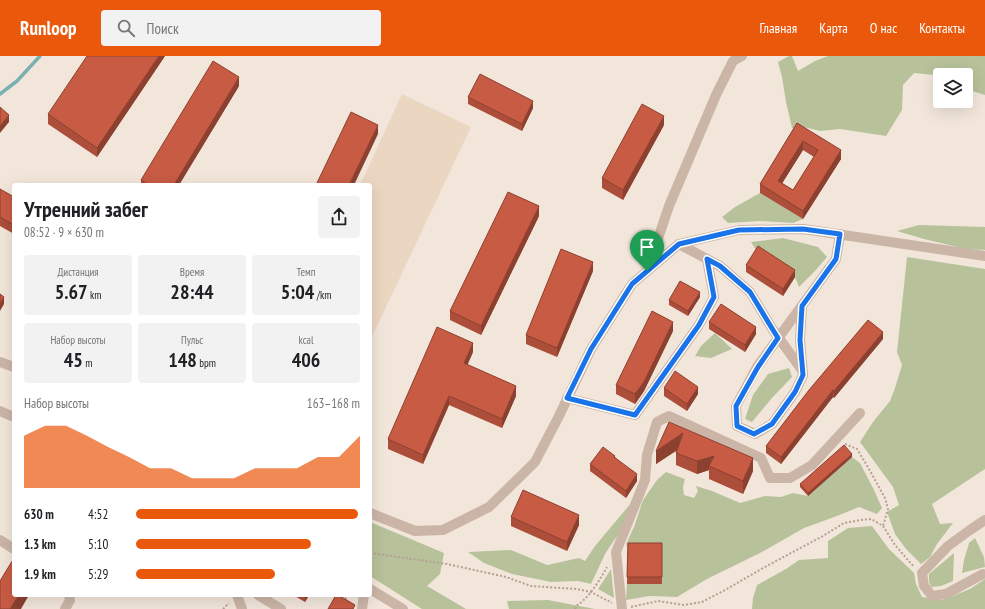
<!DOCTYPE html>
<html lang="ru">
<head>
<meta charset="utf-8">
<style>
  :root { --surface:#fff; --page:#f2f2f2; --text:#202124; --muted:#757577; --accent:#ea580c }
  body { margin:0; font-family:"PT Sans Narrow",sans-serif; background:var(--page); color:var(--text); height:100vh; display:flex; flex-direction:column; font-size:15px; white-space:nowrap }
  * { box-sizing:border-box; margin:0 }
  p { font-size:13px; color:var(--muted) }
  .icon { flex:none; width:22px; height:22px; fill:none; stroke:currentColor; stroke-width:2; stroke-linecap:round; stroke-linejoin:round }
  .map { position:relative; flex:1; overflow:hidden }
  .panel { position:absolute; left:12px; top:127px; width:360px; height:414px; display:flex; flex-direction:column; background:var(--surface); border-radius:4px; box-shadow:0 4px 16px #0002 }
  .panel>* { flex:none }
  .controls { position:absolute; left:933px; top:12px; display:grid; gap:8px }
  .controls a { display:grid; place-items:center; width:40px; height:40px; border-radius:4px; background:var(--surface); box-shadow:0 4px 16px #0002; font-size:20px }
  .pin { position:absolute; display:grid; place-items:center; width:34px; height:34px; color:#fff; margin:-41px -17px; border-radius:50% 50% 50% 0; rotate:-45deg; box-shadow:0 0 4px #0007 }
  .pin .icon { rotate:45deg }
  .round { display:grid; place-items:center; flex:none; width:42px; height:42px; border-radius:4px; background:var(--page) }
  .overview { display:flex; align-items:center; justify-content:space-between; height:68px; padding:0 12px }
  h1 { font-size:22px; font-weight:600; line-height:30px }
  .metrics { display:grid; grid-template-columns:repeat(3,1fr); gap:6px; height:68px; padding:4px 12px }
  .metrics div { display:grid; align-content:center; border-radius:4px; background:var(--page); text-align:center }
  .metrics b { font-size:20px; font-weight:600 }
  .metrics small { font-size:11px; font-weight:400 }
  .metrics p { font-size:11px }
  .chart { height:112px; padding:8px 12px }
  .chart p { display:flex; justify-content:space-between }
  .chart svg { width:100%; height:72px; margin-top:4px; fill:var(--accent); opacity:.7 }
  ul { padding:0 12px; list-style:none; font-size:13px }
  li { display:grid; grid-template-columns:64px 48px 1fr; align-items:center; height:30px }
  li i { height:10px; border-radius:5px; background:var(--accent) }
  header { display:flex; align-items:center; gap:24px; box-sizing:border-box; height:56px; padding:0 20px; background:var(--accent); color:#fff }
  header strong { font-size:19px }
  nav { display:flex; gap:22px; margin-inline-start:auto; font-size:14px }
  .search { width:280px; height:36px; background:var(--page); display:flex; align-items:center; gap:10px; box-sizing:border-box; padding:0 14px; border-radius:4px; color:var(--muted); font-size:15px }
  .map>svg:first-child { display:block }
  .green { fill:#b7c29b }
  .plaza { fill:#ebd6c2 }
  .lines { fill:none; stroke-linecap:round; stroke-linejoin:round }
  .stream { stroke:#7ab0af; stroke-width:3.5 }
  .path { stroke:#b79f91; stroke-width:2; stroke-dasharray:2 2; stroke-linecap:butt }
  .minor { stroke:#cbb5a7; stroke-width:10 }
  .wall { fill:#ac4e3a; fill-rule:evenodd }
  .shaded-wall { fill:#8c4030 }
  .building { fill:#c85b44; stroke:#8c4030; fill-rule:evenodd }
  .route-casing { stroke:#fff; stroke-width:8 }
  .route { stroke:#1a73e8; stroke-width:5 }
</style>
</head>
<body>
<header>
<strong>Runloop</strong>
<div class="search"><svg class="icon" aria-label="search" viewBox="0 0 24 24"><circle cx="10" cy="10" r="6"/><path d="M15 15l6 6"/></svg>Поиск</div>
<nav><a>Главная</a><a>Карта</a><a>О нас</a><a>Контакты</a></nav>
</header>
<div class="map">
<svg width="985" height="553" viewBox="0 0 985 553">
  <rect width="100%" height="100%" fill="#f2e6db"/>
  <g class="green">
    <polygon points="789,0 792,0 798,15 815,5 828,0 985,0 985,39 966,33 966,19 940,19 940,21 935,19 914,17 903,29 902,54 886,80 840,73 820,75 804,71 792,72 786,46 782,21 778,6"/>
    <polygon points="760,137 803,163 793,167 760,165 728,167 722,161 735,151"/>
    <polygon points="919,169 985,171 985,194 966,193 924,183 897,175"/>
    <polygon points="783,182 818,191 827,201 815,215 799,231 795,221 758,197 751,186"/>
    <polygon points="907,201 985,213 985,413 932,448 940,468 953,467 937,488 930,501 921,508 906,493 895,478 887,456 899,449 893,431 860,386 873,366 890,345 895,332 902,309 897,296"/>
    <polygon points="715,277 732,293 711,302 695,300 701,290"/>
    <polygon points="789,312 792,321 772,342 752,366 745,363 753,339 768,318"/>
    <polygon points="852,401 860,407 873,432 882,452 877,458 859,451 837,460 804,472 762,496 707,523 677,541 650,540 626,544 627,528 628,494 626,488 634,471 643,444 657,424 666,416 685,423 683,431 684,439 694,442 698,435 696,430 712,435 740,447 765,440 781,441 793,437 808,440"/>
    <polygon points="632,446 619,477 605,498 591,528 578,525 551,526 512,518 484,507 468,496 511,494 547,509 579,502 585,505 595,490"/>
    <polygon points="370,466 444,497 440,518 427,530 466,553 422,553 370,520"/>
    <polygon points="872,470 889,493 914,517 916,528 922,541 943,544 970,533 985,523 985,553 752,553 753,542 757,529 786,513 799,504 828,502 828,485 848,472"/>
    <polygon points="975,482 984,501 985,511 962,517 964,504 969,487"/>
    <polygon points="954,497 953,525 941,530 931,531 929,525 929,518"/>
    <polygon points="611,513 614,542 598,533"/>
    <polygon points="548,544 595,553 509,553 507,545"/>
  </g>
  <polygon class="plaza" points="402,38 471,71 370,285 370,129 360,129"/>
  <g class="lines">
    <polyline class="stream" points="0,38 17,25 40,0"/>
    <g class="path">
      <polyline points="845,388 857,393 869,413 885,442 888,453 883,470"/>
      <polyline points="370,497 447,508 506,521 531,530 577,533 591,536 612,547"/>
      <polyline points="342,539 347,544"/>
      <polyline points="631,551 658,545 684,549 702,546 727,533 763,512 823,480 844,467 861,464 871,463 883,470 895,489 914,511"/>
      <polyline points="223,553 229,547"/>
      <path d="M575 553 576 550C590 541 599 525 607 511"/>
    </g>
    <g class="minor">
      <polyline points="679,188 720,210 750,236 773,274 802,314"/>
      <polyline points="647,215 669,150 716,39 733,5 742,0"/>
      <polyline points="802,250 800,284 803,319 795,336 772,368 755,378 737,370 736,350 757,311 836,203 840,178"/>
      <polyline points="0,306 14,311"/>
      <polyline points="567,342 635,359 699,269 714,241 707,203"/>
      <polyline points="0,355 14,361"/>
      <polyline points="370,457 415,475 443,474 489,451 535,406 559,360 591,293 632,228 679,188 739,174 803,173 985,200"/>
      <polyline points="0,484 14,493"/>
      <polyline points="983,518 946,538 932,540 924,530 922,517 948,490 970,474 985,464"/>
      <polyline points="370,533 403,553"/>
      <polyline points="237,539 242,553"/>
      <polyline points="258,539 281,553"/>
      <polyline points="65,553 70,544 69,539"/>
      <polyline points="362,553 364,539"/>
      <polyline points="622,553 616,496 645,424 647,399 657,366 669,360 761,402 770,422 790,422 812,409 860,357"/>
    </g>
  </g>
  <g class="wall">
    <polygon points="165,0 97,101 48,68 48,58"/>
    <polygon points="239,30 179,129 141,129 141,124"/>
    <polygon points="468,41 533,52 522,75 468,48"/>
    <path d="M797 67 841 103 803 163 760 137V128ZM803 94 814 101 793 134 782 127Z"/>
    <polygon points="664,69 623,144 602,132 602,122"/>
    <polygon points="0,133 14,141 14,178 0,170"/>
    <polygon points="539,160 481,279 450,264 450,255"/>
    <polygon points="746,209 795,221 783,240 746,216"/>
    <polygon points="593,215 557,301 526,288 526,279"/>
    <polygon points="700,241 688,260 669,249 669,244"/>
    <polygon points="709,266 756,278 745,296 709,273"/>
    <polygon points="673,275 644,335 635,348 616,338 616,329"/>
    <polygon points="883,283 834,342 833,341 781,408 766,397 766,390"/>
    <polygon points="473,296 467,309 516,340 502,372 449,349 423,408 388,393 388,383"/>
    <polygon points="664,332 698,338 687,355 664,340"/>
    <polygon points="669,366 753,415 743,438 709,423 709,414 697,418 676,409 676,395 656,408"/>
    <polygon points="615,401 637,425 626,442 590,415 590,408"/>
    <polygon points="852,401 808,440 800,431 800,428"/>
    <polygon points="511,461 579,469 567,495 511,470"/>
    <polygon points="628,487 662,487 662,528 627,528"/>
    <polygon points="293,539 309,539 305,546"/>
  </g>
  <g class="shaded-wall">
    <polygon points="159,0 165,0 97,101 97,92"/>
    <polygon points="239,21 239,30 179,129 174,129"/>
    <polygon points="533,45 533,52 522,75 522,68"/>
    <polygon points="9,59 9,66 0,77 0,70"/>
    <polygon points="664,60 664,69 623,144 623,134"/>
    <polygon points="378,69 378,78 354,129 349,129"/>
    <polygon points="803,85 803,94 778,134 778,125"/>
    <polygon points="841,94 841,103 803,163 803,155"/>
    <polygon points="539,150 539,160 481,279 481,270"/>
    <polygon points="593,206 593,215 557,301 557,292"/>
    <polygon points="795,214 795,221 783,240 783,233"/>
    <polygon points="700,236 700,241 688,260 688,255"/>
    <polygon points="4,241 4,248 0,255 0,248"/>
    <polygon points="673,266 673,275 644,335 635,348 635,338"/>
    <polygon points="756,271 756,278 745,296 745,289"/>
    <polygon points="883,276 883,283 834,342 834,335"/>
    <polygon points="473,287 473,296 464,317 464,307"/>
    <polygon points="516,330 516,340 502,372 502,363"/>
    <polygon points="698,331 698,338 687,355 687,348"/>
    <polygon points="833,334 833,341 781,408 781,401"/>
    <polygon points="449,340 449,349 423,408 423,399"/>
    <polygon points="683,377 683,390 656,408 656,395"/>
    <polygon points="852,398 852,401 808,440 808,437"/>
    <polygon points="714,400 709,410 709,414 697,418 697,405"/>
    <polygon points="753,402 753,415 743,438 743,425"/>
    <polygon points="637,418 637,425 626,442 626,435"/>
    <polygon points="579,459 579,469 567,495 567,486"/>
    <polygon points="19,539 29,539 21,553 10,553"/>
    <polygon points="305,539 309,539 305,546"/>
  </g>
  <g class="building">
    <polygon points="87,0 159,0 97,92 48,58"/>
    <polygon points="213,5 239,21 174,129 149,129 141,124"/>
    <polygon points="480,18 533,45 522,68 468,41"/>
    <polygon points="642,48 664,60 623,134 602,122"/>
    <polygon points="0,51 9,59 0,70"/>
    <polygon points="351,56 378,69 349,129 316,129"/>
    <path d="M797 67 841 94 803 155 760 128ZM803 85 818 94 793 134 778 125Z"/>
    <polygon points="0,133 14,141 14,169 0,161"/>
    <polygon points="508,136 539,150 481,270 450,255"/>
    <polygon points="758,190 795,214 783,233 746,209"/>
    <polygon points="561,193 593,206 557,292 526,279"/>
    <polygon points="680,225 700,236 688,255 669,244"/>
    <polygon points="0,238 4,241 0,248"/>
    <polygon points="721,248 756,271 745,289 709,266"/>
    <polygon points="652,255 673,266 644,326 635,338 616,329"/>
    <polygon points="868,264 883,276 834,335 833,334 781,401 766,390 809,334"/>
    <polygon points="437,271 473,287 464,307 516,330 502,363 449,340 423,399 388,383"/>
    <polygon points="675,315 698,331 687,348 664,332"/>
    <polygon points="669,366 753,402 743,425 709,410 714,400 697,405 676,397 683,377 656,395"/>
    <polygon points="844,389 852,398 808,437 800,428"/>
    <polygon points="603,391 615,400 614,401 637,418 626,435 590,408"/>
    <polygon points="523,434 579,459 567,486 511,461"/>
    <polygon points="628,487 662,487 662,521 627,521"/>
    <polygon points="14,502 14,539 19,539 10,553 0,553 0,525"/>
    <polygon points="336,539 338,539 355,549 353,553 328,553"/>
  </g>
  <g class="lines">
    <defs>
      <polygon id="route" points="803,173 840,178 836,203 802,250 800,284 803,319 795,336 772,368 754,378 737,370 736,350 758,311 778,282 773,274 750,236 720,210 707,203 714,241 699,269 635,359 567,342 591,293 632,228 679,188 739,174"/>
    </defs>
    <use href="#route" class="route-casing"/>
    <use href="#route" class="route"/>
  </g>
</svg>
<div class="controls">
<a><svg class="icon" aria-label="layers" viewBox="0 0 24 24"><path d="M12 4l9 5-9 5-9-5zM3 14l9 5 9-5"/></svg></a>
</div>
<div class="pin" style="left:647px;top:215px;background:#1e9e55"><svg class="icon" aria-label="arrive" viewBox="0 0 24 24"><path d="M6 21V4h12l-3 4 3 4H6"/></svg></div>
<section class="panel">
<div class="overview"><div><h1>Утренний забег</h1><p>08:52 · 9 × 630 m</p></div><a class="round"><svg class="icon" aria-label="share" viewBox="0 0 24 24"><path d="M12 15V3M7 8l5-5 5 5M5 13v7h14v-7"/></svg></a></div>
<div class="metrics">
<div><p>Дистанция</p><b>5.67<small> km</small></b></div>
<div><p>Время</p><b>28:44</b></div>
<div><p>Темп</p><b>5:04<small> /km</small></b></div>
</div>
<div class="metrics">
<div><p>Набор высоты</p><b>45<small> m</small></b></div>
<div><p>Пульс</p><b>148<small> bpm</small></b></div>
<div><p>kcal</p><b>406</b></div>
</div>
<div class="chart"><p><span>Набор высоты</span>163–168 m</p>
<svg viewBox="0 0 160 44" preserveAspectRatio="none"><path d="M0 44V12L10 6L20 6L30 12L40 19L50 25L60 32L70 32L80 38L90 38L100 38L110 32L120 32L130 32L140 25L150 25L160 12V44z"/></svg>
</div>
<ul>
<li><b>630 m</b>4:52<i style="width:99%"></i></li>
<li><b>1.3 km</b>5:10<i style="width:78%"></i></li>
<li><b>1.9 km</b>5:29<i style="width:62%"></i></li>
</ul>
</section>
</div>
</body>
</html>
